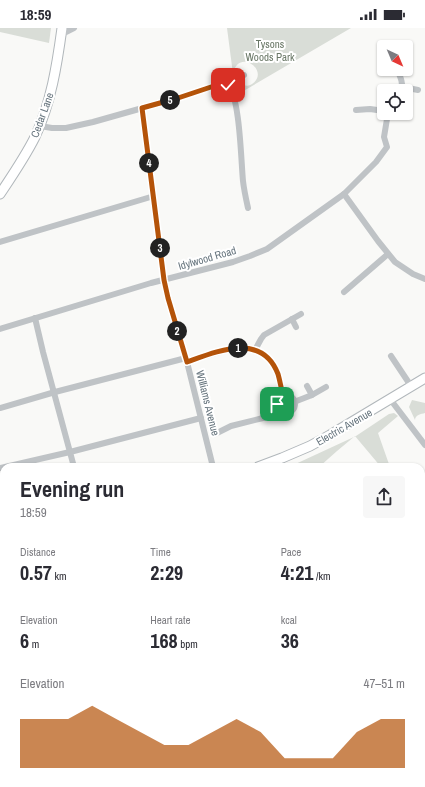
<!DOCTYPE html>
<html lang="en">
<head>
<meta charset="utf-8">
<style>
  :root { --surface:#fff; --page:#f7f7f7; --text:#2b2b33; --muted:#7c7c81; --accent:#b45309 }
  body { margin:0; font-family:"Archivo Narrow",sans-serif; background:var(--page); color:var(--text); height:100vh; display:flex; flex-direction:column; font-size:15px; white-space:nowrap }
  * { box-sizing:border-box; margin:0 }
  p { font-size:13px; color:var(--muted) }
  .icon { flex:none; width:22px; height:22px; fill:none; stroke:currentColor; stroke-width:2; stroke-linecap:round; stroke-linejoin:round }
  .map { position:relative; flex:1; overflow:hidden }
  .side { position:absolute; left:0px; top:435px; width:425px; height:324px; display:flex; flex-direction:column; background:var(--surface); border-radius:12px 12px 0 0; box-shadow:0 1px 3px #0004 }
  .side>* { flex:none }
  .needle { width:26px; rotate:136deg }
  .controls { position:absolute; left:377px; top:12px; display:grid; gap:8px }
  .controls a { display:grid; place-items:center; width:36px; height:36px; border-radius:4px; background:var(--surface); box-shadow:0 1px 3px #0004; font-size:20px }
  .pin { position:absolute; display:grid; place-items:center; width:34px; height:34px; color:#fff; margin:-17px; border-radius:8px; box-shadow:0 2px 6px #0006 }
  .km { position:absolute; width:20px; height:20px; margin:-10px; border-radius:50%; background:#222; color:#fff; font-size:11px; line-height:20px; text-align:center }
  .round { display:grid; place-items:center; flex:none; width:42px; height:42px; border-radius:4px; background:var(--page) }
  .overview { display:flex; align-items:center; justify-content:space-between; height:68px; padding:0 20px }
  h1 { font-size:22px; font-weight:700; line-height:30px }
  .stats { display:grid; grid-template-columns:repeat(3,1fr); gap:6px; height:68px; padding:4px 20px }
  .stats div { display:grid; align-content:center }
  .stats b { font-size:20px; font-weight:700 }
  .stats small { font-size:11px; font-weight:400 }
  .stats p { font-size:11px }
  .chart { height:112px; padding:8px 20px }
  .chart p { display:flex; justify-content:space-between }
  .chart svg { width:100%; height:72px; margin-top:4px; fill:var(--accent); opacity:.7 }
  .status { display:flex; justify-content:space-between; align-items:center; height:28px; padding:0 20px; background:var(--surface); direction:ltr }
  .status svg { height:11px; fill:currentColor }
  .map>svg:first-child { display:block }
  .green { fill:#d9ddd7 }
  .water { fill:#b7c1c4 }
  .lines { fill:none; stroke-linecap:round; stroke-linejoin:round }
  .secondary-casing { stroke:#b1b7bb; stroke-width:11 }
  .street { stroke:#bfc3c6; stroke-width:6 }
  .secondary { stroke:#fff; stroke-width:9 }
  .route-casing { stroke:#fff; stroke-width:8 }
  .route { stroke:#b45309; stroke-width:5 }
  .labels { text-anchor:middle; stroke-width:4; stroke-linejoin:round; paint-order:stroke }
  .park-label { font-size:11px; fill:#697766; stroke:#fff }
  .street-label { font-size:11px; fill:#67757e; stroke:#fff }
</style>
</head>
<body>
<div class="status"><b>18:59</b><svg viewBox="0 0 49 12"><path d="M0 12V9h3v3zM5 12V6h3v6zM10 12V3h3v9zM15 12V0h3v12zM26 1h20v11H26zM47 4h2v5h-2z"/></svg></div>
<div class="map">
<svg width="425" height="759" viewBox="0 0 425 759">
  <rect width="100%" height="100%" fill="#f9f9f7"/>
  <g class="green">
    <polygon points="0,0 51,0 49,15 0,4"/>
    <path d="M227 0H351L235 68 234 59C236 59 239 57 240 57 245 57 248 59 252 56 271 43 238 19 233 46Z"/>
    <path d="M412 372 425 375V385C421 386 415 387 415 392L409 379Z"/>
    <polygon points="394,385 398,388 378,405 390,439 381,439 355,408 337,423 319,439 289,439 356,408 389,386"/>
    <polygon points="425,494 425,580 421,581 421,495"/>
    <polygon points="4,519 4,559 0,557 0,520"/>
    <polygon points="4,632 4,684 0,685 0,633"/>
    <polygon points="421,662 425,675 425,726 421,715"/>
    <polygon points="227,755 297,755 286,759 229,759"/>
  </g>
  <polygon class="water" points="349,755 415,755 417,759 341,759"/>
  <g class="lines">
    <defs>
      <g id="secondary">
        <path d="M0 166C12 148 25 129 35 109 51 75 57 37 62 0"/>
        <polyline points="258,439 282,430 310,418 330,407 425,350"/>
        <polyline points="0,509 4,508"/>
      </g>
    </defs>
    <use href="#secondary" class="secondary-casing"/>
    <g class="street">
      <polyline points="62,6 74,0"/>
      <polyline points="384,26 384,27"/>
      <path d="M397 41C400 48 404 56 401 63"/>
      <path d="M228 57C240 69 241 133 243 153 244 162 246 171 248 180"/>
      <polyline points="228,57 231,53 244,47"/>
      <polyline points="403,59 418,62"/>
      <polyline points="142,80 157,195 161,231 166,261 178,304 187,334 213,439"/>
      <polyline points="356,82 370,81 384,83"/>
      <polyline points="40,98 52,100 66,100 93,94 178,70 220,56 228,57"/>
      <polyline points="344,166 378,213 395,234 413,246 425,251"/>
      <polyline points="0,214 154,168"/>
      <polyline points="344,264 388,226"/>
      <polyline points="35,290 43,324 74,439"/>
      <polyline points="292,291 296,299"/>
      <polyline points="0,301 151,255 233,234 250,228 267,221 344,166 376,134 387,119 384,109 388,85"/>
      <polyline points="255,322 261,311 264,307 301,286"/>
      <polyline points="391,328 411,358"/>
      <path d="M187 334C198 330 208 327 219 324 225 322 231 320 237 319 252 318 266 325 274 338 279 347 281 357 283 367"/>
      <polyline points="307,358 312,367"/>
      <circle cx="286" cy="376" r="9"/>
      <polyline points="390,371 425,417"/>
      <polyline points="294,374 312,367 326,359"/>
      <polyline points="0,380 55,364 186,330"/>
      <polyline points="215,406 231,398 263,390 279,382"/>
      <polyline points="0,440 70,424 201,390"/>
      <polyline points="421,484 425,483"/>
      <polyline points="421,591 425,590"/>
      <polyline points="34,759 36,755"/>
    </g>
    <use href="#secondary" class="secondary"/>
  </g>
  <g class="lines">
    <defs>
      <path id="route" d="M228 57 220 56 178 70 142 80 164 252 168 270 187 334C218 323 262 304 278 346 280 353 281 360 283 367L278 371 277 376"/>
    </defs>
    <use href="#route" class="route-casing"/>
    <use href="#route" class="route"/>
  </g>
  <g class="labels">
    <g class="park-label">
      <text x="270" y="20">Tysons<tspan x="270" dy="13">Woods Park</tspan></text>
    </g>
    <g class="street-label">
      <text transform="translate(42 87) rotate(-70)" y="4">Cedar Lane</text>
      <text transform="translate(207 230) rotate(-16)" y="4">Idylwood Road</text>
      <text transform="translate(208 375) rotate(76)" y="4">Williams Avenue</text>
      <text transform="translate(344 399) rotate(-30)" y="4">Electric Avenue</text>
    </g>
  </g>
</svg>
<div class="controls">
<a><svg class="needle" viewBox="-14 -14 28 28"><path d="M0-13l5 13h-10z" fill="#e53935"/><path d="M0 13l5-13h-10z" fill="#7c7c81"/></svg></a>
<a><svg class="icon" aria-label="locate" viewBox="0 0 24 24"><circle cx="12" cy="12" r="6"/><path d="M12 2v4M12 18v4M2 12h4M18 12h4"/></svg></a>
</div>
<div class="pin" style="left:277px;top:376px;background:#1e9e55"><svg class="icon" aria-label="arrive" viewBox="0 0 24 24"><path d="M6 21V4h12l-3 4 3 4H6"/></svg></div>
<div class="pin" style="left:228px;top:57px;background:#d93025"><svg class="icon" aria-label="check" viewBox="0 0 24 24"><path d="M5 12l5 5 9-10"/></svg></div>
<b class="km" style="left:238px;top:320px">1</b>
<b class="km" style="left:177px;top:303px">2</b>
<b class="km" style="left:160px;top:220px">3</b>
<b class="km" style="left:149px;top:135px">4</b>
<b class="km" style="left:170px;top:72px">5</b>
<section class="side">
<div class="overview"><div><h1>Evening run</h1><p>18:59</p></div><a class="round"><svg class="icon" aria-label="share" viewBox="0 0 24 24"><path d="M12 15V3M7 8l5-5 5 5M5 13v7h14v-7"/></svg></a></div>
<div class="stats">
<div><p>Distance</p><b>0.57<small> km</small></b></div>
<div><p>Time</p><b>2:29</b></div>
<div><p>Pace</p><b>4:21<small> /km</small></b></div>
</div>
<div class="stats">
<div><p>Elevation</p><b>6<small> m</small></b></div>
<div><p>Heart rate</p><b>168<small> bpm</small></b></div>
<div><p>kcal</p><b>36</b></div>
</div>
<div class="chart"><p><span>Elevation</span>47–51 m</p>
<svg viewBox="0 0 160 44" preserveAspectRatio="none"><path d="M0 44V14L10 14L20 14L30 6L40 14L50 22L60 30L70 30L80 22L90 14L100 22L110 38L120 38L130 38L140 22L150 14L160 14V44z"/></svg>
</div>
</section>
</div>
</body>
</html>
